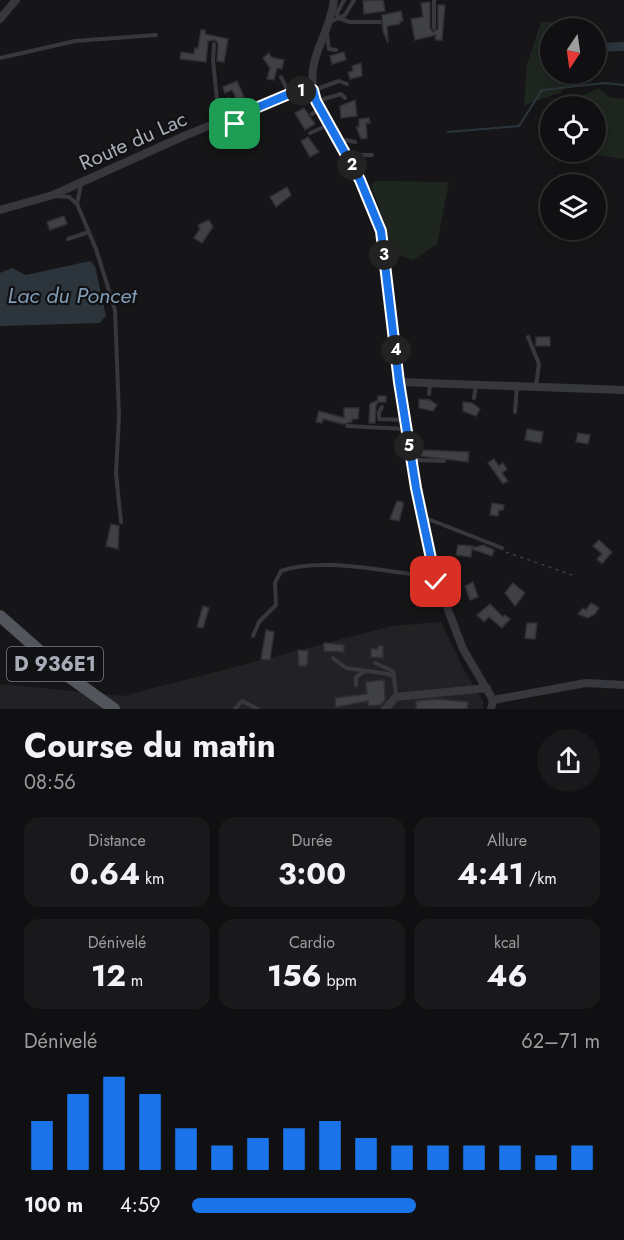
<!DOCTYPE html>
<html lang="fr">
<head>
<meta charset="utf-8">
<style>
  :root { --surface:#101012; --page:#19191b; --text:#f1f3f6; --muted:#9c9d9f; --line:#303032; --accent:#1a73e8 }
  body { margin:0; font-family:Jost,sans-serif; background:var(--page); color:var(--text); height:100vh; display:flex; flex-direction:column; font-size:22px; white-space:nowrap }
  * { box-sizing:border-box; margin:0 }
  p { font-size:20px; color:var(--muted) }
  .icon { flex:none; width:33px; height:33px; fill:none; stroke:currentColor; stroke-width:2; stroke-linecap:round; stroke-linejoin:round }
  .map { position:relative; height:709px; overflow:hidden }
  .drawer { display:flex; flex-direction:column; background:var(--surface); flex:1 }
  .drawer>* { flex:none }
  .needle { width:39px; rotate:193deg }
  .tools { position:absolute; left:540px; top:18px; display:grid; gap:12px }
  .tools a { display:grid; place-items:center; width:66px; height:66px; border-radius:50%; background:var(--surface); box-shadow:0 3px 15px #0003,0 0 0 2px var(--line); font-size:30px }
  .pin { position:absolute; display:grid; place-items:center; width:51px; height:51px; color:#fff; margin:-26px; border-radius:12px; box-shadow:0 3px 9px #0006 }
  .km { position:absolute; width:30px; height:30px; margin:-15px; border-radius:50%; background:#222; color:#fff; font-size:16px; line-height:30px; text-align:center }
  .round { display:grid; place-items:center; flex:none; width:63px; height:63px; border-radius:32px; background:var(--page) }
  .headline { display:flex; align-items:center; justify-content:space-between; height:102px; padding:0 24px }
  h1 { font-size:33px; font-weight:700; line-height:45px }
  .stats { display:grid; grid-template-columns:repeat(3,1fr); gap:9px; height:102px; padding:6px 24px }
  .stats div { display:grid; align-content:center; border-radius:15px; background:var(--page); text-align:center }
  .stats b { font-size:30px; font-weight:700 }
  .stats small { font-size:16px; font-weight:400 }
  .stats p { font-size:16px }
  .chart { height:168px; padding:12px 24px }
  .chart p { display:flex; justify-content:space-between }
  .chart svg { width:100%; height:108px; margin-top:6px; stroke:var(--accent); stroke-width:6 }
  ul { padding:0 24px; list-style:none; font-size:20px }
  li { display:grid; grid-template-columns:96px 72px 1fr; align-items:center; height:45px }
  li i { height:15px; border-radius:8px; background:var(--accent) }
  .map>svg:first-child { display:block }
  .built { fill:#222225 }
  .green { fill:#1e261f }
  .water { fill:#2c353c }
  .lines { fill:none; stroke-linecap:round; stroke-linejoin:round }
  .stream { stroke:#2c353c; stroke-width:2 }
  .building { fill:#404145; stroke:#303034; stroke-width:1.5 }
  .path { stroke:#3d3f44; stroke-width:1.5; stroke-dasharray:3 4.5; stroke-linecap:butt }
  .lane { stroke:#37383d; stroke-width:4 }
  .street { stroke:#37383d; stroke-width:8 }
  .primary { stroke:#53555c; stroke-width:12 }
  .route-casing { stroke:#fff; stroke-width:12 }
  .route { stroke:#1a73e8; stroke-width:8 }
  .labels { text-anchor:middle; stroke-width:4.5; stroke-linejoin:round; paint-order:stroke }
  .shield { fill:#111113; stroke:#7b7e86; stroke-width:1.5 }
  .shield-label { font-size:20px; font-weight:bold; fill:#a8adb8 }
  .street-label { font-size:21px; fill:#a8adb8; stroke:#111113 }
  .water-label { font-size:22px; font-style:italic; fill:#7f9bb3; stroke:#111113 }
</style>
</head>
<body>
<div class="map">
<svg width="624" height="709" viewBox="0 0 624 709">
  <rect width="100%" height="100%" fill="#161618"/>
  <polygon class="built" points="441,622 464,670 483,701 483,709 0,709 0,684 123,696 392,626"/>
  <g class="green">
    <polygon points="541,22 571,22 574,28 550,28 550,74 583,74 560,93 524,105 527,64"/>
    <polygon points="599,88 609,97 624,99 624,159 575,152 596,152 596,106 560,106"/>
    <polygon points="374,181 449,182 437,244 413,260 390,252 385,224 371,185"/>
  </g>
  <g class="water">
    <polygon points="624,42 624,51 596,52 596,43"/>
    <polygon points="90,261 95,266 106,316 99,323 0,326 0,273 12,268 26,275"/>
  </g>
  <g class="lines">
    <polyline class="stream" points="448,132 519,126 542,90 605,83 624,85"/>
  </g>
  <g class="building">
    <polygon points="376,0 383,0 385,11 364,14 363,1"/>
    <polygon points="430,2 430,28 433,32 438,29 438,5 445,5 442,40 435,40 436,35 415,40 411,19 423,17 421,3"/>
    <polygon points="401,11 403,21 400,21 400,24 387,26 388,43 383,31 382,15"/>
    <polygon points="201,30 205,30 205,34 228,39 224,62 217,61 218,43 215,40 208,41 206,62 180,59 181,52 194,54 195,48 198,49"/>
    <polygon points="344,52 346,60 332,64 330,56"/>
    <polygon points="269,53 271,57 284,60 282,69 277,68 274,80 267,79 270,68 263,58"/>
    <polygon points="361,63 362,76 350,79 348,72 353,71 352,66"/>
    <polygon points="237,81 244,97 237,100 232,90 225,93 223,87"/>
    <polygon points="355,100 357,116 341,118 340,106"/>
    <polygon points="304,108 315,124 305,130 295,113"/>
    <polygon points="369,118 370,123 366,123 367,138 361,139 356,127 359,127 359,119"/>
    <polygon points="243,124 244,126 248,125 253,137 233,145 227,131"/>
    <polygon points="308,137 319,152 310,157 301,141"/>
    <polygon points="287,187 291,195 276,207 270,197"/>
    <polygon points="64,216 67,224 50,230 47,222"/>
    <polygon points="209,220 213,227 202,243 194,238 200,229 198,225"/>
    <rect x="536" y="337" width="14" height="9"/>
    <polygon points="378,396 386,396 386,402 378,402 376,405 375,423 369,423 370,404 378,400"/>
    <polygon points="419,399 430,400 437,405 433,411 419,408"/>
    <polygon points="463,402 472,403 480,409 476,416 463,411"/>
    <polygon points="344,408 359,408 358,419 352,419 352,422 343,424 323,419 322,423 316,422 319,411 344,418"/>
    <polygon points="527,429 543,432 541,443 525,440"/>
    <polygon points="578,433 590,435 588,444 576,442"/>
    <polygon points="421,450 469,452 468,462 421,456"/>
    <polygon points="494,459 499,466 503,463 507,469 502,473 508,481 503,484 488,463"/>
    <polygon points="397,501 403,502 403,506 399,521 390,519"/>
    <polygon points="492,503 504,505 503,510 499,510 498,516 490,515"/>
    <polygon points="111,524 119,526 118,549 106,546"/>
    <polygon points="599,540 612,552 602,564 597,559 602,554 593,546"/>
    <polygon points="458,545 473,546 472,548 483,545 494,550 492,556 472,549 471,557 456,555"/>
    <polygon points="473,582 478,597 470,600 465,586"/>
    <polygon points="513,583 525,593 515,606 505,593"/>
    <polygon points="424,589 429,602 420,605 415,592"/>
    <polygon points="591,603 599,608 595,614 588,618 578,614 583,608 586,610"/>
    <polygon points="490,604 503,617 505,615 510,619 502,628 489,617 484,622 477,615"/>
    <polygon points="203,606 209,608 203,628 197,627"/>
    <polygon points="527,623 537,623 535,639 525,638"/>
    <polygon points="266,630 274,632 270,660 261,659"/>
    <polygon points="324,643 344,645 344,652 324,651"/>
    <polygon points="378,646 383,646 383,658 371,657 371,649 378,649"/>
    <polygon points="298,650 308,651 307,666 299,666"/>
    <polygon points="384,680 385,700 380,705 368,706 368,701 336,707 335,698 367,694 366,682"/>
    <polygon points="436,699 468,702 467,709 416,709 416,701"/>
  </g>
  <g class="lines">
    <polyline class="path" points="506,552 572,575"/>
    <g class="lane">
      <polyline points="344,0 337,13 338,18 350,22 380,22"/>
      <polyline points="434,0 434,28"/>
      <polyline points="332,21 345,15 354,0"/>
      <polyline points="327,34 329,49 336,50"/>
      <polyline points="214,44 213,60 219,121"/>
      <polyline points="0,58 75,41 156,35"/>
      <polyline points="281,77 289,93"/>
      <polyline points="314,90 339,81 347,84"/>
      <polyline points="229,99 223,122 230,126 235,124"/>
      <polyline points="317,101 341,94 345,98"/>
      <polyline points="312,114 320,109"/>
      <polyline points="310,133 328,125"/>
      <polyline points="340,143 346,140 355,142"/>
      <polyline points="350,160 357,155 372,155"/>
      <polyline points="81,184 77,204 96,249 115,310 119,416 116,473 121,522"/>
      <polyline points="57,196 69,197 77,204"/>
      <polyline points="68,239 89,232"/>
      <polyline points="528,337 539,364 536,386"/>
      <polyline points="429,394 430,384"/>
      <polyline points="474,398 476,385"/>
      <polyline points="382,407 379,412 379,419 405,420"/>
      <polyline points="515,412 517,386"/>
      <polyline points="347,426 406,429"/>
      <polyline points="413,464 417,460 444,461"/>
      <polyline points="423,517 502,548"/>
      <path d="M253 636 259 622 276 605 275 583 281 571C320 557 380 571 421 575L434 573"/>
      <polyline points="333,658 346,668 389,674 394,677 396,696"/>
      <polyline points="375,663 393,671 394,677"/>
      <polyline points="356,685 356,677 365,671"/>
      <polyline points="235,709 242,701 258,709"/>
    </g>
    <g class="street">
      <path d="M334 0C329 40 303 58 316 101L360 180 381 231 399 382 416 488 434 573 463 649 493 700 491 709"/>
      <polyline points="0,19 16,0"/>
      <polyline points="0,210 53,195 184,136 285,95 313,90"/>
      <polyline points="399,382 624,390"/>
      <polyline points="493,700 586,683 624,685"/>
      <polyline points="385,709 396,697 487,688"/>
    </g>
    <polyline class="primary" points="0,616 68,676 114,709"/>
  </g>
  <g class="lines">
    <defs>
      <polyline id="route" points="235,124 230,126 223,122 289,94 313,90 316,101 360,180 381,231 399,382 416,488 436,582"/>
    </defs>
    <use href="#route" class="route-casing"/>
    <use href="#route" class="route"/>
  </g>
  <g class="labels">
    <rect class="shield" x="7" y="647" width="96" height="34" rx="4.5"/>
    <g class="shield-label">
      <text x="55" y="671">D 936E1</text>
    </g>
    <g class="street-label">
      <text transform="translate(133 141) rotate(-24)" y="7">Route du Lac</text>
    </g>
    <g class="water-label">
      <text x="72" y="303">Lac du Poncet</text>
    </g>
  </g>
</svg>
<div class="tools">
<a><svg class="needle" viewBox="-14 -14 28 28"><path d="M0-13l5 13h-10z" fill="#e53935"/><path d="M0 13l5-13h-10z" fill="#9c9d9f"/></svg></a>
<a><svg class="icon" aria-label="locate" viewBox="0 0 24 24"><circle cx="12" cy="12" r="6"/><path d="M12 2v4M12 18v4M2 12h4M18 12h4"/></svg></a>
<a><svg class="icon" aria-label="layers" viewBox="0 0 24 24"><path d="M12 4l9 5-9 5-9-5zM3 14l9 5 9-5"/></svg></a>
</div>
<div class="pin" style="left:235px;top:124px;background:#1e9e55"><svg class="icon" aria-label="arrive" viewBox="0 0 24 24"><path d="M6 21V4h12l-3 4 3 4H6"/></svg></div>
<div class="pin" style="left:436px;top:582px;background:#d93025"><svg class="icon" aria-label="check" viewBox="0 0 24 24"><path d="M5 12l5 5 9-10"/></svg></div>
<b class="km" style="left:301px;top:91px">1</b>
<b class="km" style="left:352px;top:165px">2</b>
<b class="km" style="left:384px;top:255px">3</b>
<b class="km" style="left:396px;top:350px">4</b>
<b class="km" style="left:409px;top:446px">5</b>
</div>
<section class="drawer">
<div class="headline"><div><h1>Course du matin</h1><p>08:56</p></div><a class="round"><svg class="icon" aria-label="share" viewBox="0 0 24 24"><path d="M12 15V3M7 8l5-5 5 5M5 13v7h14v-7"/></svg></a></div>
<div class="stats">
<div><p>Distance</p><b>0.64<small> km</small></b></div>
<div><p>Durée</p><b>3:00</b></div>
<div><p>Allure</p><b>4:41<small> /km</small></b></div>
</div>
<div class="stats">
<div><p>Dénivelé</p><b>12<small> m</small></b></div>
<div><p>Cardio</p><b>156<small> bpm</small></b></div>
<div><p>kcal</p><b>46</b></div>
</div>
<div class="chart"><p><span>Dénivelé</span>62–71 m</p>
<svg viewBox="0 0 160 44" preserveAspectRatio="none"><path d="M5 44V24M15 44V13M25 44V6M35 44V13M45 44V27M55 44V34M65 44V31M75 44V27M85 44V24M95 44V31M105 44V34M115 44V34M125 44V34M135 44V34M145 44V38M155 44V34"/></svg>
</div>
<ul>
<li><b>100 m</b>4:59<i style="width:55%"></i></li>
</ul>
</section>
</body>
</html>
